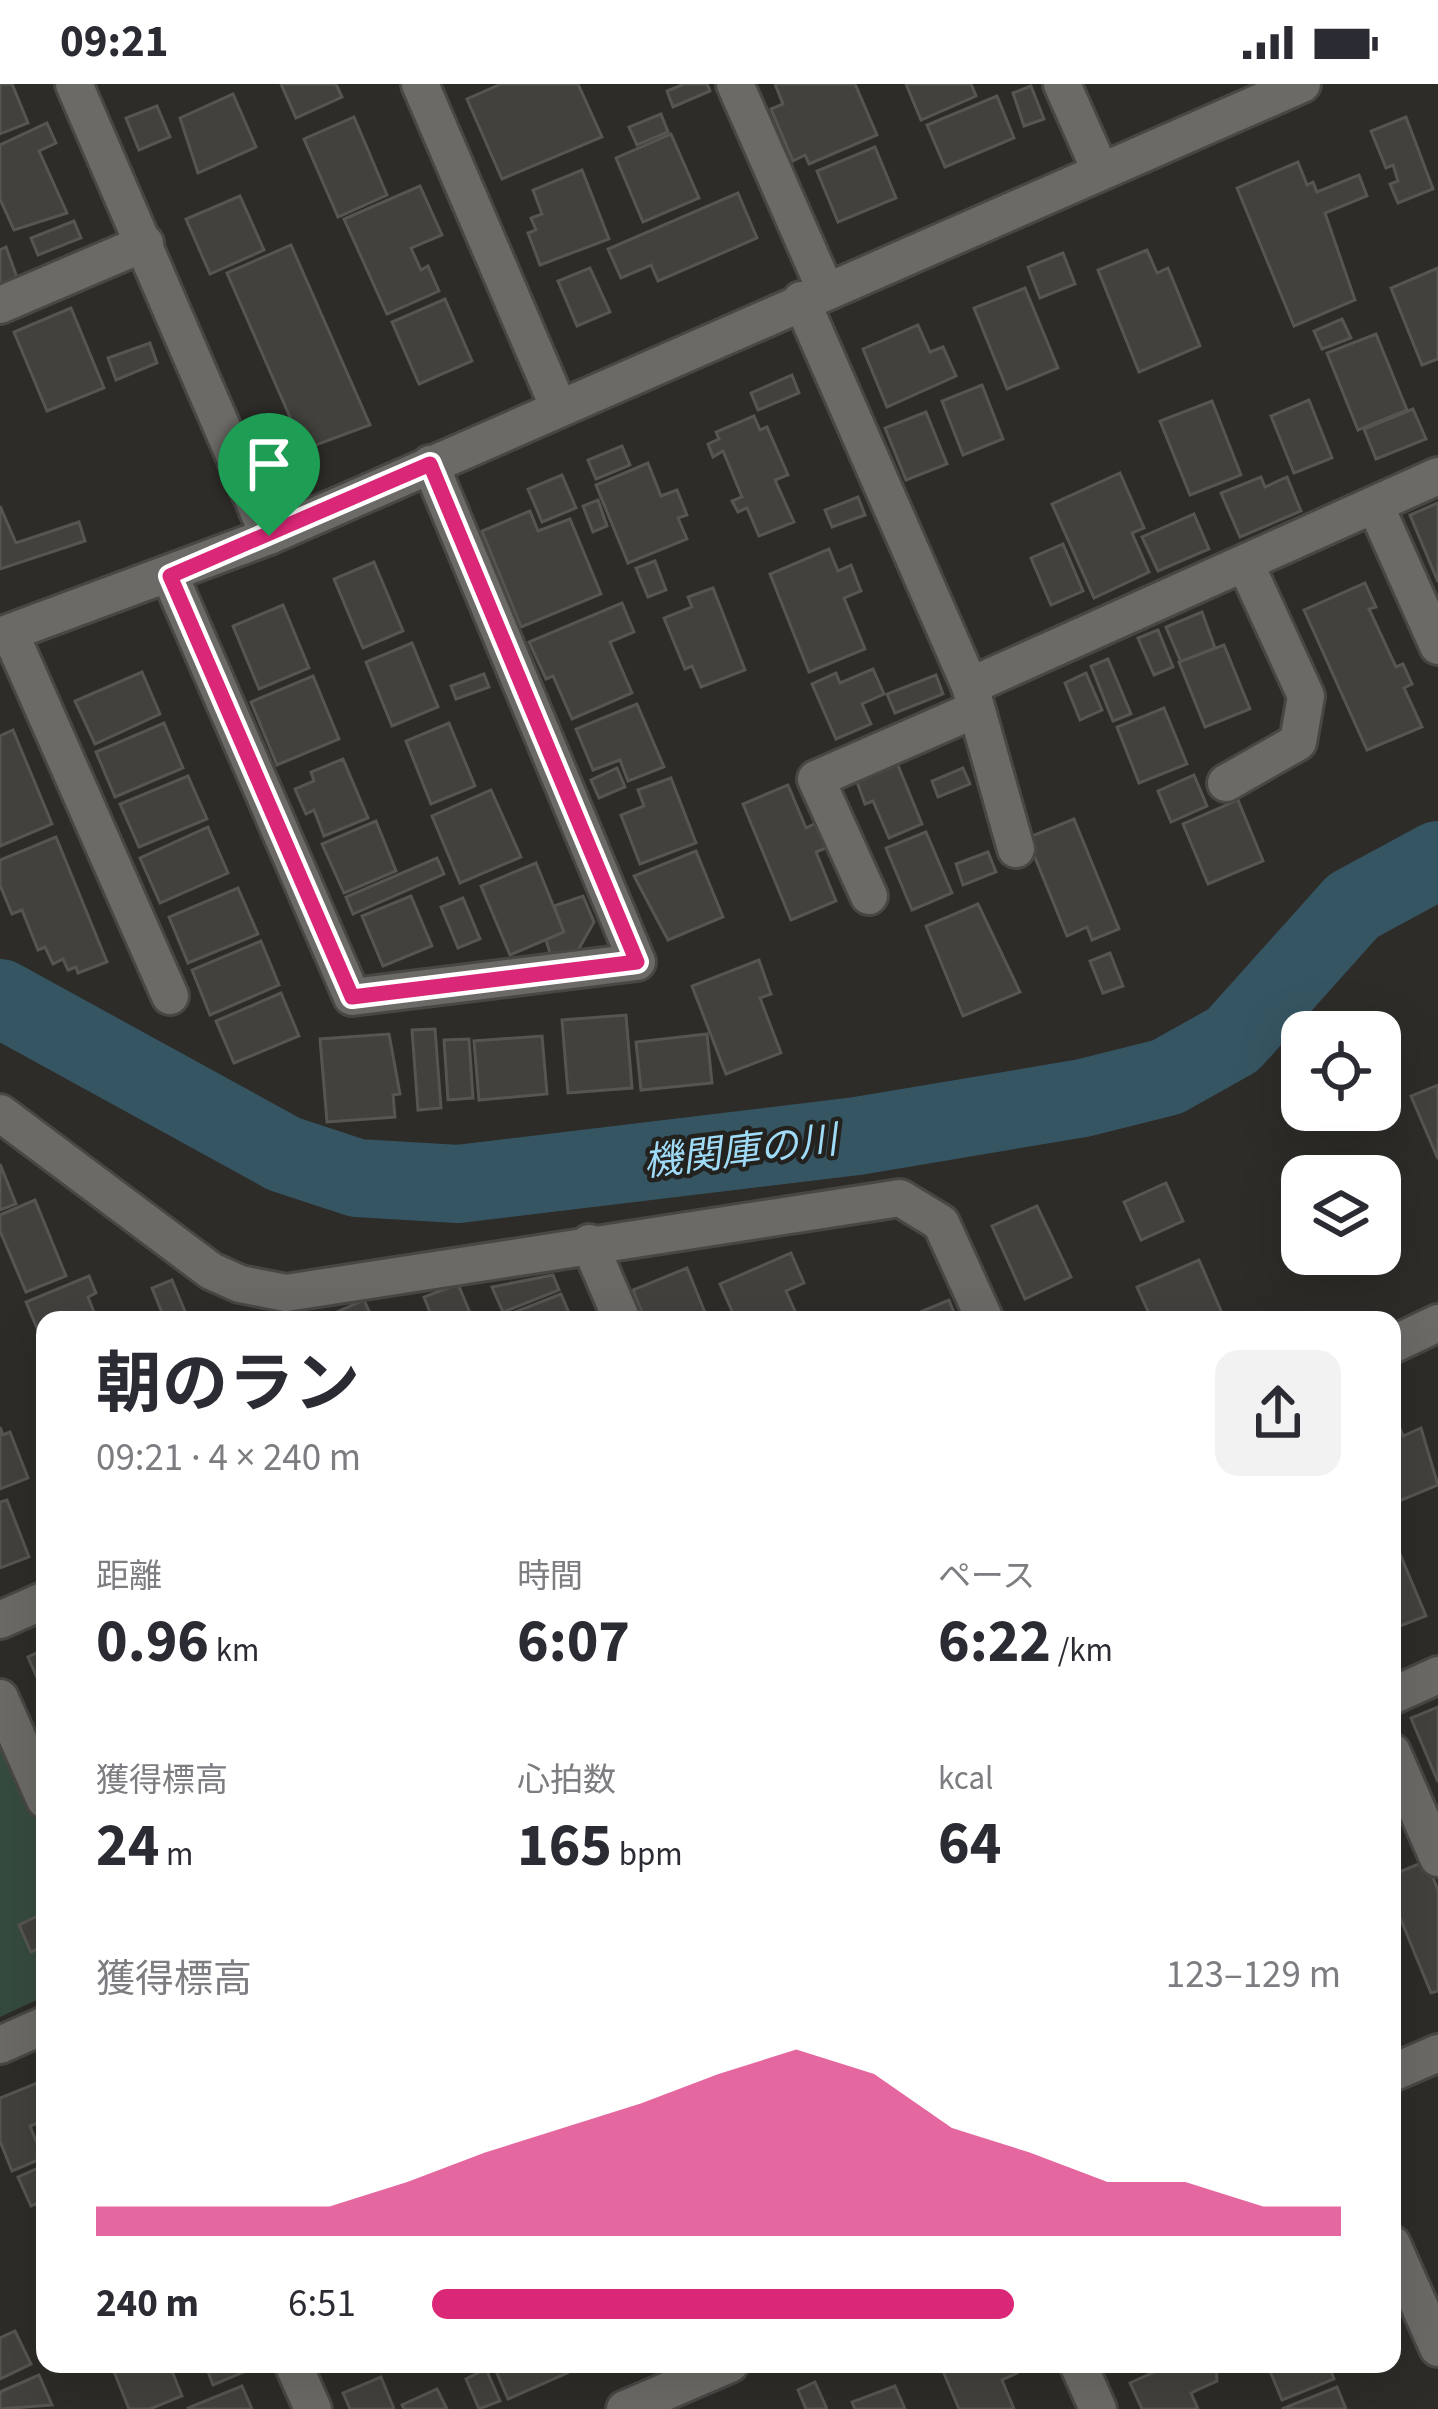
<!DOCTYPE html>
<html lang="ja">
<head>
<meta charset="utf-8">
<style>
  :root { --surface:#fff; --page:#f2f2f3; --text:#2b2b33; --muted:#7c7c81; --accent:#db2777 }
  body { margin:0; font-family:"Source Sans 3","Noto Sans JP",sans-serif; background:var(--page); color:var(--text); height:100vh; display:flex; flex-direction:column; font-size:45px; white-space:nowrap }
  * { box-sizing:border-box; margin:0 }
  p { font-size:39px; color:var(--muted) }
  .icon { flex:none; width:66px; height:66px; fill:none; stroke:currentColor; stroke-width:2; stroke-linecap:round; stroke-linejoin:round }
  .map { position:relative; flex:1; overflow:hidden }
  .side { position:absolute; left:36px; top:1227px; width:1365px; height:1062px; display:flex; flex-direction:column; background:var(--surface); border-radius:24px; box-shadow:0 12px 48px #0002 }
  .side>* { flex:none }
  .fabs { position:absolute; left:1281px; top:927px; display:grid; gap:24px }
  .fabs a { display:grid; place-items:center; width:120px; height:120px; border-radius:24px; background:var(--surface); box-shadow:0 12px 48px #0002; font-size:60px }
  .pin { position:absolute; display:grid; place-items:center; width:102px; height:102px; color:#fff; margin:-123px -51px; border-radius:50% 50% 50% 0; rotate:-45deg; box-shadow:0 0 12px #0007 }
  .pin .icon { rotate:45deg }
  .round { display:grid; place-items:center; flex:none; width:126px; height:126px; border-radius:24px; background:var(--page) }
  .overview { display:flex; align-items:center; justify-content:space-between; height:204px; padding:0 60px }
  h1 { font-size:66px; font-weight:700; line-height:90px }
  .stats { display:grid; grid-template-columns:repeat(3,1fr); gap:18px; height:204px; padding:12px 60px }
  .stats div { display:grid; align-content:center }
  .stats b { font-size:60px; font-weight:700 }
  .stats small { font-size:33px; font-weight:400 }
  .stats p { font-size:33px }
  .chart { height:336px; padding:24px 60px }
  .chart p { display:flex; justify-content:space-between }
  .chart svg { width:100%; height:216px; margin-top:12px; fill:var(--accent); opacity:.7 }
  ul { padding:0 60px; list-style:none; font-size:39px }
  li { display:grid; grid-template-columns:192px 144px 1fr; align-items:center; height:90px }
  li i { height:30px; border-radius:15px; background:var(--accent) }
  .status { display:flex; justify-content:space-between; align-items:center; height:84px; padding:0 60px; background:var(--surface); direction:ltr }
  .status svg { height:33px; fill:currentColor }
  .map>svg:first-child { display:block }
  .green { fill:#364b40 }
  .lines { fill:none; stroke-linecap:round; stroke-linejoin:round }
  .river { stroke:#365562; stroke-width:78 }
  .building { fill:#42413d; stroke:#565551; stroke-width:3 }
  .minor-casing { stroke:#484744; stroke-width:42 }
  .minor { stroke:#6b6a66; stroke-width:36 }
  .route-casing { stroke:#fff; stroke-width:24 }
  .route { stroke:#db2777; stroke-width:15 }
  .labels { text-anchor:middle; stroke-width:9; stroke-linejoin:round; paint-order:stroke }
  .water-label { font-size:39px; font-style:italic; fill:#9fdbf7; stroke:#23221e }
</style>
</head>
<body>
<div class="status"><b>09:21</b><svg viewBox="0 0 49 12"><path d="M0 12V9h3v3zM5 12V6h3v6zM10 12V3h3v9zM15 12V0h3v12zM26 1h20v11H26zM47 4h2v5h-2z"/></svg></div>
<div class="map">
<svg width="1438" height="2325" viewBox="0 0 1438 2325">
  <rect width="100%" height="100%" fill="#2d2c28"/>
  <polygon class="green" points="0,1641 45,1742 45,1912 0,1933"/>
  <g class="lines">
    <polyline class="river" points="0,914 284,1070 357,1094 458,1100 857,1052 1083,1014 1167,993 1233,956 1353,822 1438,776"/>
  </g>
  <g class="building">
    <polygon points="0,0 12,0 28,39 0,50"/>
    <polygon points="281,0 336,0 342,13 296,34"/>
    <polygon points="501,0 578,0 602,53 502,95 467,15"/>
    <polygon points="684,0 707,0 710,7 673,23 667,7"/>
    <polygon points="775,0 855,0 877,51 809,80 805,71 793,77 771,25 783,20"/>
    <polygon points="906,0 971,0 976,12 921,36"/>
    <polygon points="1031,2 1044,35 1024,42 1013,9"/>
    <polygon points="233,10 256,63 198,89 180,34"/>
    <polygon points="997,12 1014,54 945,83 927,41"/>
    <polygon points="157,22 170,53 139,66 126,34"/>
    <polygon points="661,30 668,48 637,61 629,43"/>
    <polygon points="354,33 387,111 338,133 304,55"/>
    <polygon points="1406,33 1433,105 1398,119 1390,100 1398,97 1393,81 1386,84 1371,47"/>
    <polygon points="47,39 56,59 39,67 67,129 14,146 0,115 0,61"/>
    <polygon points="671,50 699,114 643,138 616,74"/>
    <polygon points="875,63 896,114 838,138 817,87"/>
    <polygon points="1298,78 1307,101 1313,98 1317,108 1359,91 1367,112 1325,129 1355,216 1294,242 1237,104"/>
    <polygon points="582,86 609,155 540,181 528,149 536,146 531,134 542,130 533,106"/>
    <polygon points="420,102 442,151 411,164 421,186 428,182 439,207 387,230 344,135"/>
    <polygon points="738,109 757,154 658,197 651,181 621,194 608,165"/>
    <polygon points="240,112 264,166 210,190 186,135"/>
    <polygon points="74,137 81,154 38,171 31,154"/>
    <polygon points="291,161 370,341 283,373 272,350 293,340 227,189"/>
    <polygon points="6,163 19,199 0,206 0,166"/>
    <polygon points="1147,166 1157,189 1168,184 1200,262 1139,288 1098,186"/>
    <polygon points="1063,169 1075,200 1040,214 1028,183"/>
    <polygon points="590,184 610,228 577,242 558,197"/>
    <polygon points="1438,184 1438,275 1422,281 1391,204"/>
    <polygon points="1025,204 1058,284 1007,305 974,224"/>
    <polygon points="445,215 472,277 419,300 392,238"/>
    <polygon points="71,224 104,304 47,327 14,248"/>
    <polygon points="1342,235 1351,254 1322,265 1314,247"/>
    <polygon points="918,241 930,268 943,263 956,292 887,323 863,265"/>
    <polygon points="1376,250 1407,326 1358,346 1327,269"/>
    <polygon points="150,259 157,279 116,296 108,274"/>
    <polygon points="792,291 799,309 758,326 751,309"/>
    <polygon points="982,301 1003,355 963,371 942,317"/>
    <polygon points="1309,316 1332,374 1294,389 1271,332"/>
    <polygon points="1212,317 1241,391 1190,411 1160,337"/>
    <polygon points="1413,325 1426,355 1376,375 1364,345"/>
    <polygon points="926,328 947,380 906,396 885,344"/>
    <polygon points="754,332 760,346 767,343 788,391 775,396 794,438 759,452 747,424 738,428 732,417 742,413 723,367 713,373 708,360 719,355 716,348"/>
    <polygon points="622,362 630,381 596,395 588,376"/>
    <polygon points="648,379 661,412 677,406 687,431 678,434 687,455 628,479 596,401"/>
    <polygon points="1120,389 1144,444 1132,449 1149,488 1094,514 1052,420"/>
    <polygon points="562,391 576,424 542,438 528,405"/>
    <polygon points="1261,393 1265,403 1287,393 1301,427 1240,453 1221,409"/>
    <polygon points="858,413 865,431 832,443 825,426"/>
    <polygon points="598,416 607,442 593,448 583,422"/>
    <polygon points="1438,419 1438,498 1410,431"/>
    <polygon points="0,422 16,459 79,438 85,457 0,485"/>
    <polygon points="530,427 538,447 570,435 601,510 521,543 482,447"/>
    <polygon points="1194,430 1209,465 1158,487 1142,453"/>
    <polygon points="1063,460 1083,507 1051,521 1031,474"/>
    <polygon points="829,465 838,487 851,481 861,507 844,514 865,565 809,588 770,490"/>
    <polygon points="655,477 666,506 648,513 636,484"/>
    <polygon points="374,478 403,547 363,564 334,495"/>
    <polygon points="1365,499 1376,523 1369,525 1396,583 1403,580 1412,600 1404,604 1422,643 1367,666 1304,526"/>
    <polygon points="713,504 745,586 701,603 692,582 685,585 664,534 692,523 688,513"/>
    <polygon points="622,519 634,548 610,558 632,609 572,635 553,592 546,595 529,558"/>
    <polygon points="283,521 309,584 259,605 233,542"/>
    <polygon points="1202,528 1215,564 1181,578 1166,543"/>
    <polygon points="1158,546 1173,583 1154,591 1138,554"/>
    <polygon points="412,559 438,623 392,642 366,578"/>
    <polygon points="1224,561 1250,625 1205,643 1179,578"/>
    <polygon points="1108,575 1131,630 1113,637 1091,582"/>
    <polygon points="873,585 884,610 862,620 871,640 836,655 812,600 836,589 840,599"/>
    <polygon points="142,588 160,630 95,660 75,617"/>
    <polygon points="1086,589 1102,626 1080,636 1065,599"/>
    <polygon points="484,590 489,603 456,615 451,602"/>
    <polygon points="936,591 943,610 895,629 887,610"/>
    <polygon points="313,592 339,655 277,681 251,618"/>
    <polygon points="637,620 664,683 628,697 620,676 593,686 576,645"/>
    <polygon points="1164,624 1187,680 1139,699 1117,643"/>
    <polygon points="164,639 183,684 115,713 96,668"/>
    <polygon points="449,639 475,702 431,720 406,657"/>
    <polygon points="13,646 52,740 0,762 0,652"/>
    <polygon points="343,675 368,734 324,752 314,726 306,730 295,705 314,697 311,688"/>
    <polygon points="897,679 922,740 889,754 873,717 865,720 856,695"/>
    <polygon points="617,684 625,703 599,714 591,696"/>
    <polygon points="963,684 970,700 938,713 932,697"/>
    <polygon points="1194,691 1207,722 1171,738 1158,707"/>
    <polygon points="188,692 207,735 139,763 120,720"/>
    <polygon points="671,694 696,759 640,780 621,731 644,722 638,706"/>
    <polygon points="788,701 806,744 816,739 826,764 816,768 836,817 791,836 743,720"/>
    <polygon points="491,706 521,773 460,799 432,732"/>
    <polygon points="1238,716 1263,777 1208,800 1183,740"/>
    <polygon points="1074,735 1119,845 1092,856 1087,843 1067,852 1027,754"/>
    <polygon points="376,737 396,787 344,809 322,760"/>
    <polygon points="208,743 228,789 160,819 140,774"/>
    <polygon points="926,748 952,809 912,826 886,764"/>
    <polygon points="56,753 107,878 78,889 76,883 68,886 63,875 53,880 45,863 38,866 22,826 12,830 0,801 0,776"/>
    <polygon points="696,767 723,833 668,856 634,792"/>
    <polygon points="988,768 996,788 963,801 956,780"/>
    <polygon points="437,774 444,790 353,830 346,813"/>
    <polygon points="536,779 564,848 510,871 481,802"/>
    <polygon points="238,804 258,850 188,879 169,833"/>
    <polygon points="411,812 432,862 383,882 362,832"/>
    <polygon points="583,812 594,838 577,868 550,869 546,856 564,848 554,822"/>
    <polygon points="463,814 480,855 458,864 441,823"/>
    <polygon points="978,820 1020,908 963,932 926,842"/>
    <polygon points="261,857 279,901 210,931 192,886"/>
    <polygon points="1110,869 1123,902 1103,909 1090,877"/>
    <polygon points="759,876 771,910 760,914 781,969 726,990 692,902"/>
    <polygon points="281,909 299,952 234,979 216,937"/>
    <polygon points="626,931 632,1004 568,1009 562,936"/>
    <polygon points="435,945 441,1024 418,1026 412,946"/>
    <polygon points="389,950 400,1010 393,1011 395,1033 327,1038 320,955"/>
    <polygon points="707,950 712,999 641,1006 636,958"/>
    <polygon points="542,952 547,1010 479,1016 474,957"/>
    <polygon points="469,955 473,1014 448,1016 444,956"/>
    <polygon points="1438,1001 1438,1075 1411,1012"/>
    <polygon points="0,1080 16,1120 0,1126"/>
    <polygon points="1166,1099 1183,1137 1141,1156 1124,1118"/>
    <polygon points="35,1116 66,1192 26,1208 0,1147 0,1131"/>
    <polygon points="1037,1122 1071,1193 1025,1215 992,1142"/>
    <polygon points="791,1169 804,1199 786,1207 799,1236 736,1236 720,1200"/>
    <polygon points="1199,1176 1225,1236 1152,1236 1137,1203"/>
    <polygon points="687,1184 708,1236 645,1236 633,1206"/>
    <polygon points="553,1191 559,1206 503,1228 492,1203"/>
    <polygon points="89,1192 96,1209 88,1213 97,1236 45,1236 45,1263 26,1218"/>
    <polygon points="172,1196 186,1230 165,1236 152,1204"/>
    <polygon points="458,1200 473,1236 433,1236 424,1213"/>
    <polygon points="561,1210 572,1236 518,1236 515,1228"/>
    <polygon points="364,1216 373,1236 319,1236"/>
    <polygon points="949,1216 957,1236 915,1236 913,1231"/>
    <polygon points="1399,1342 1403,1352 1421,1344 1438,1401 1392,1420 1392,1344"/>
    <polygon points="0,1343 3,1351 10,1348 28,1394 0,1405"/>
    <polygon points="7,1416 29,1473 0,1484 0,1418"/>
    <polygon points="1392,1451 1426,1532 1392,1545"/>
    <polygon points="45,1565 45,1612 28,1573"/>
    <polygon points="1438,1623 1438,1698 1411,1634"/>
    <polygon points="1426,1777 1438,1806 1438,1907 1431,1909 1392,1814 1392,1791"/>
    <polygon points="42,1830 45,1862 31,1868 19,1841"/>
    <polygon points="37,1999 45,2036 30,2042 36,2057 42,2054 45,2073 12,2087 0,2057 0,2014"/>
    <polygon points="45,2081 45,2116 31,2122 18,2093"/>
    <polygon points="15,2247 31,2280 0,2295 0,2254"/>
    <polygon points="111,2280 169,2280 182,2312 150,2325 129,2325"/>
    <polygon points="211,2280 260,2280 260,2281 213,2301 206,2282"/>
    <polygon points="493,2280 562,2280 567,2289 508,2315"/>
    <polygon points="940,2280 1013,2280 1017,2289 1002,2296 1014,2325 959,2325"/>
    <polygon points="1172,2280 1216,2280 1217,2297 1191,2309 1198,2325 1142,2325 1130,2299"/>
    <polygon points="1267,2280 1328,2280 1334,2295 1282,2316"/>
    <polygon points="486,2285 500,2317 479,2325 466,2295"/>
    <polygon points="39,2291 52,2321 0,2325 0,2308"/>
    <polygon points="381,2293 394,2325 350,2325 343,2309"/>
    <polygon points="815,2298 827,2325 806,2325 798,2306"/>
    <polygon points="242,2302 252,2325 188,2325 188,2324"/>
    <polygon points="895,2302 905,2325 855,2325 852,2318"/>
    <polygon points="1337,2303 1346,2325 1282,2325"/>
    <polygon points="437,2305 447,2325 404,2325 402,2321"/>
  </g>
  <g class="lines">
    <defs>
      <g id="minor">
        <polyline points="74,0 269,452"/>
        <polyline points="420,0 558,322"/>
        <polyline points="735,0 825,205"/>
        <polyline points="1062,0 1100,86"/>
        <polyline points="801,216 970,602 1438,392"/>
        <polyline points="0,221 145,159"/>
        <polyline points="1375,421 1438,562"/>
        <polyline points="170,492 352,913 637,878 430,380"/>
        <polyline points="10,549 170,912"/>
        <polyline points="0,552 269,452 1302,0"/>
        <polyline points="970,602 1016,765"/>
        <polyline points="1226,699 1298,658 1306,612 1245,479"/>
        <polyline points="869,812 816,695 974,626"/>
        <polyline points="0,1029 211,1187 240,1200 286,1209 900,1114 941,1139 985,1236"/>
        <polyline points="589,1159 622,1236"/>
        <polyline points="1392,1261 1438,1239"/>
        <polyline points="0,1536 45,1516"/>
        <polyline points="1392,1612 1438,1591"/>
        <polyline points="0,1614 45,1716"/>
        <polyline points="1392,1668 1438,1774"/>
        <polyline points="0,1961 45,1941"/>
        <polyline points="1392,1989 1438,1969"/>
        <polyline points="1392,2160 1438,2264"/>
        <polyline points="293,2280 313,2325"/>
        <polyline points="1078,2280 1098,2325"/>
        <polyline points="625,2325 730,2280"/>
      </g>
    </defs>
    <use href="#minor" class="minor-casing"/>
    <use href="#minor" class="minor"/>
  </g>
  <g class="lines">
    <defs>
      <polygon id="route" points="430,380 637,878 352,913 170,492"/>
    </defs>
    <use href="#route" class="route-casing"/>
    <use href="#route" class="route"/>
  </g>
  <g class="labels">
    <g class="water-label">
      <text transform="translate(740 1066) rotate(-7)" y="14">機関庫の川</text>
    </g>
  </g>
</svg>
<div class="fabs">
<a><svg class="icon" aria-label="locate" viewBox="0 0 24 24"><circle cx="12" cy="12" r="6"/><path d="M12 2v4M12 18v4M2 12h4M18 12h4"/></svg></a>
<a><svg class="icon" aria-label="layers" viewBox="0 0 24 24"><path d="M12 4l9 5-9 5-9-5zM3 14l9 5 9-5"/></svg></a>
</div>
<div class="pin" style="left:269px;top:452px;background:#1e9e55"><svg class="icon" aria-label="arrive" viewBox="0 0 24 24"><path d="M6 21V4h12l-3 4 3 4H6"/></svg></div>
<section class="side">
<div class="overview"><div><h1>朝のラン</h1><p>09:21 · 4 × 240 m</p></div><a class="round"><svg class="icon" aria-label="share" viewBox="0 0 24 24"><path d="M12 15V3M7 8l5-5 5 5M5 13v7h14v-7"/></svg></a></div>
<div class="stats">
<div><p>距離</p><b>0.96<small> km</small></b></div>
<div><p>時間</p><b>6:07</b></div>
<div><p>ペース</p><b>6:22<small> /km</small></b></div>
</div>
<div class="stats">
<div><p>獲得標高</p><b>24<small> m</small></b></div>
<div><p>心拍数</p><b>165<small> bpm</small></b></div>
<div><p>kcal</p><b>64</b></div>
</div>
<div class="chart"><p><span>獲得標高</span>123–129 m</p>
<svg viewBox="0 0 160 44" preserveAspectRatio="none"><path d="M0 44V38L10 38L20 38L30 38L40 33L50 27L60 22L70 17L80 11L90 6L100 11L110 22L120 27L130 33L140 33L150 38L160 38V44z"/></svg>
</div>
<ul>
<li><b>240 m</b>6:51<i style="width:64%"></i></li>
</ul>
</section>
</div>
</body>
</html>
